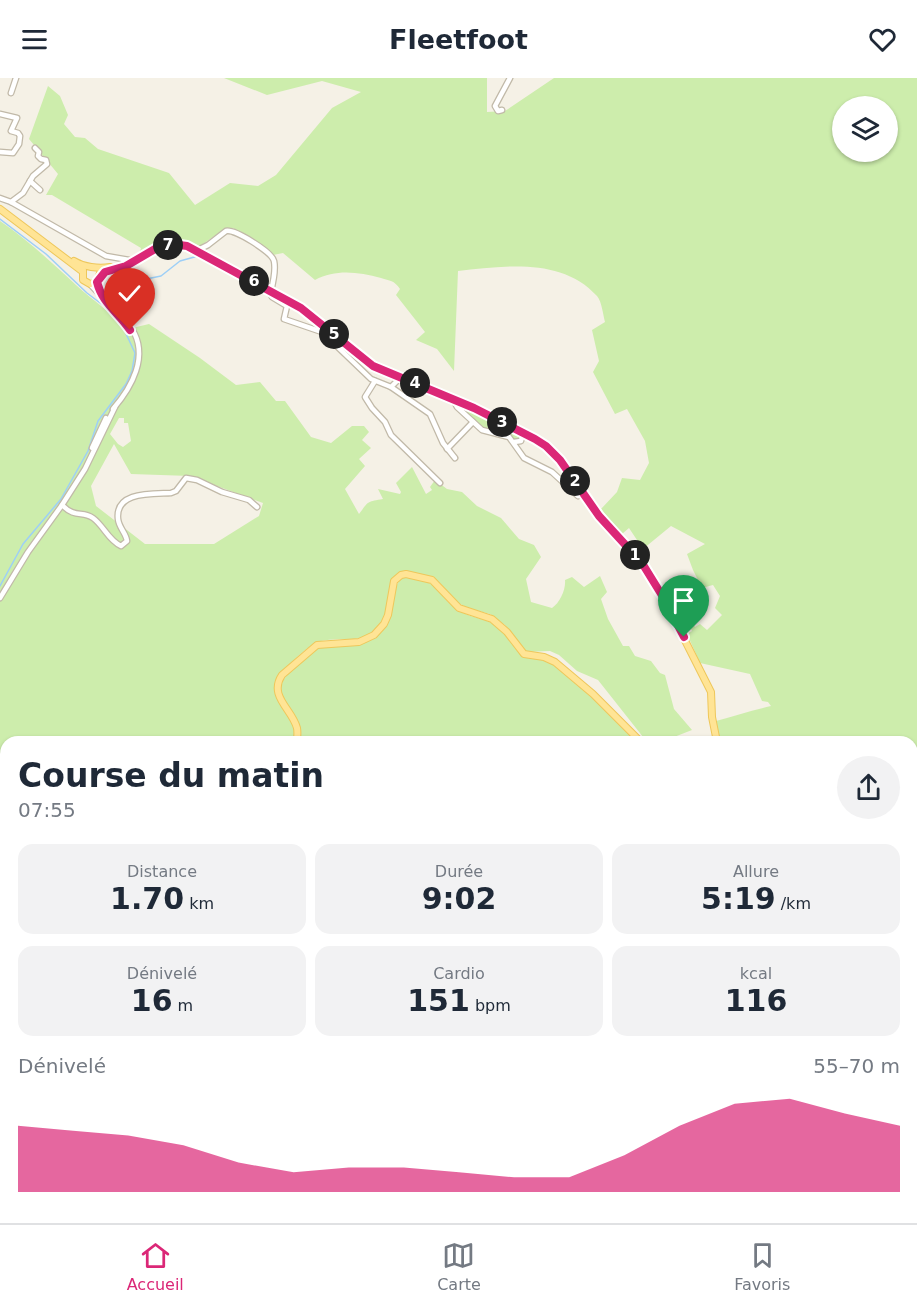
<!DOCTYPE html>
<html lang="fr">
<head>
<meta charset="utf-8">
<style>
  :root { --surface:#fff; --page:#f2f2f3; --text:#1f2937; --muted:#747a83; --line:#e0e1e3; --accent:#db2777 }
  body { margin:0; font-family:"DejaVu Sans",sans-serif; background:var(--page); color:var(--text); height:100vh; display:flex; flex-direction:column; font-size:22px; white-space:nowrap }
  * { box-sizing:border-box; margin:0 }
  p { font-size:20px; color:var(--muted) }
  .icon { flex:none; width:33px; height:33px; fill:none; stroke:currentColor; stroke-width:2; stroke-linecap:round; stroke-linejoin:round }
  .map { position:relative; flex:1; overflow:hidden }
  .panel { position:absolute; left:0px; top:658px; width:918px; height:488px; display:flex; flex-direction:column; background:var(--surface); border-radius:18px 18px 0 0; box-shadow:0 2px 4px #0004 }
  .panel>* { flex:none }
  .buttons { position:absolute; left:832px; top:18px; display:grid; gap:12px }
  .buttons a { display:grid; place-items:center; width:66px; height:66px; border-radius:50%; background:var(--surface); box-shadow:0 2px 4px #0004; font-size:30px }
  .pin { position:absolute; display:grid; place-items:center; width:51px; height:51px; color:#fff; margin:-62px -26px; border-radius:50% 50% 50% 0; rotate:-45deg; box-shadow:0 0 6px #0007 }
  .pin .icon { rotate:45deg }
  .km { position:absolute; width:30px; height:30px; margin:-15px; border-radius:50%; background:#222; color:#fff; font-size:16px; line-height:30px; text-align:center }
  .round { display:grid; place-items:center; flex:none; width:63px; height:63px; border-radius:32px; background:var(--page) }
  .head { display:flex; align-items:center; justify-content:space-between; height:102px; padding:0 18px }
  h1 { font-size:33px; font-weight:800; line-height:45px }
  .metrics { display:grid; grid-template-columns:repeat(3,1fr); gap:9px; height:102px; padding:6px 18px }
  .metrics div { display:grid; align-content:center; border-radius:15px; background:var(--page); text-align:center }
  .metrics b { font-size:30px; font-weight:800 }
  .metrics small { font-size:16px; font-weight:400 }
  .metrics p { font-size:16px }
  .chart { height:168px; padding:12px 18px }
  .chart p { display:flex; justify-content:space-between }
  .chart svg { width:100%; height:108px; margin-top:6px; fill:var(--accent); opacity:.7 }
  header { display:flex; justify-content:space-between; align-items:center; height:78px; padding:0 18px; background:var(--surface); font-size:27px; font-weight:800 }
  .tabs { display:flex; justify-content:space-around; align-items:center; height:84px; border-top:2px solid var(--line); background:var(--surface); font-size:16px; color:var(--muted) }
  .tabs a { display:grid; justify-items:center; gap:3px }
  .tabs .on { color:var(--accent) }
  .map>svg:first-child { display:block }
  .green { fill:#cdedac; fill-rule:evenodd }
  .lines { fill:none; stroke-linecap:round; stroke-linejoin:round }
  .stream { stroke:#9dcff7; stroke-width:1.5 }
  .minor-casing { stroke:#c1b9a8; stroke-width:7 }
  .major-casing { stroke:#eec75b; stroke-width:8 }
  .minor { stroke:#fff; stroke-width:4.5 }
  .major { stroke:#ffe495; stroke-width:6 }
  .route-casing { stroke:#fff; stroke-width:12 }
  .route { stroke:#db2777; stroke-width:8 }
</style>
</head>
<body>
<header><svg class="icon" aria-label="menu" viewBox="0 0 24 24"><path d="M4 6h16M4 12h16M4 18h16"/></svg>Fleetfoot<svg class="icon" aria-label="heart" viewBox="0 0 24 24"><path d="M12 20l-8-8c-3-5 5-10 8-4 3-6 11-1 8 4z"/></svg></header>
<div class="map">
<svg width="917" height="1145" viewBox="0 0 917 1145">
  <rect width="100%" height="100%" fill="#f5f1e6"/>
  <g class="green">
    <path d="M224 0H487V34L505 33 554 0H917V1145H620L621 1140H912V664H720L716 643C734 638 753 632 771 628L768 624 762 623 750 596 700 585 687 556 692 553 691 551 694 547 695 549 700 546 707 552 722 537 715 530 720 518 713 507 702 510 693 492 687 476 705 466 671 448 643 471 629 450 622 456 601 431 617 414 622 400 640 402 649 385 645 363 627 331 615 336 593 294 599 283 592 252 605 244C603 237 602 224 597 218 562 179 504 188 458 193L454 293 437 271 416 262 425 254 396 217 400 211C394 202 390 203 381 200 358 194 336 191 315 202L283 175 273 177 267 171 233 150H226L200 168C172 158 164 163 139 177L141 170 52 117H46L58 96 29 61 48 8 60 18 68 37 64 46 75 59 85 60 98 71 169 95 195 127 230 105 258 108 276 97 332 30 361 14 322 3 267 17ZM843 28H888V74H843Z"/>
    <path d="M0 143C29 163 50 183 76 207 92 222 111 233 124 252L149 246 200 280 236 307 260 304 276 323H285L311 359 331 365 352 348H364L369 354 362 362 371 370 359 381 365 388 345 411 359 436C369 423 366 424 383 421L378 411 400 416 401 414 396 405 412 389 426 416 432 412 430 409 435 402 447 411 462 414 477 428 501 440 519 461 534 467 541 479 526 501 531 524 552 530C560 525 566 511 565 502L572 499 584 509 600 498 607 514 601 521 608 541 623 568H629L635 578 651 583 660 595 665 597 674 631 692 652 669 661V664H647L598 602 577 593 559 577 550 573 526 574 505 547 490 536 467 530 457 524 439 504 433 500 397 498C393 512 390 534 381 546 365 568 344 558 321 563 306 567 282 593 275 607L296 652 295 664H6V1140H617L615 1145H0ZM119 340H124V345H128L131 363 123 369 118 366 110 356ZM114 366 131 396 190 398 263 425 259 438 214 466H145L96 428 91 408Z"/>
    <polygon points="460,328 519,356 519,361 515,362 510,358 485,352"/>
    <path d="M402 500C437 496 437 520 460 533 473 541 488 540 499 550 509 558 514 571 524 579L544 582 555 587 595 621 636 664H300C303 637 280 629 280 610 280 600 311 571 321 569 338 564 358 571 374 559 400 540 388 511 402 500Z"/>
  </g>
  <g class="lines">
    <g class="stream">
      <polyline points="0,141 46,176 87,215 108,231 122,247 135,275 132,293 126,306 98,343 88,373 61,421 23,466 0,508"/>
      <polyline points="107,209 161,198 180,183 198,178"/>
    </g>
    <defs>
      <g id="minor">
        <polyline points="11,15 16,0"/>
        <polyline points="502,32 498,33 495,28 510,0"/>
        <polyline points="0,36 17,40 11,53 18,55 20,58 19,66 13,75 0,74"/>
        <polyline points="30,103 40,112"/>
        <polyline points="0,120 11,124 106,178 129,182"/>
        <polyline points="11,124 23,115 33,98 47,86 46,82 41,81 38,78 39,74 35,70"/>
        <path d="M198 172 208 167 226 153C235 151 272 174 274 183 276 192 273 205 271 213"/>
        <path d="M90 206C102 220 122 236 132 251 149 278 132 309 113 331"/>
        <polyline points="268,211 272,219 287,228 284,241 322,254 371,301 391,309 400,300"/>
        <polyline points="375,303 365,319 372,330 385,344 391,357 440,405"/>
        <polyline points="391,309 430,336 443,365 455,380"/>
        <polyline points="453,321 457,329 482,352 509,359 524,380 552,394 578,418"/>
        <polyline points="514,364 521,363 523,355"/>
        <polyline points="92,370 106,340"/>
        <polyline points="447,371 473,344"/>
        <path d="M62 427C76 441 82 432 93 440 104 448 108 462 121 468L127 463C126 455 119 450 118 441 115 413 152 416 171 415L176 413 186 400 197 402 222 414 249 422 257 429"/>
        <polyline points="0,520 28,474 62,427 85,391 115,329"/>
      </g>
      <g id="major">
        <polyline points="0,131 82,193"/>
        <path d="M74 183C84 189 98 191 110 189"/>
        <polyline points="83,192 83,202 90,206 97,204 100,195"/>
        <path d="M100 198C107 191 116 192 126 188 148 177 161 164 187 168L307 233 373 288 474 330 535 361 553 374 599 438 642 485 662 517 711 614 712 639 717 664"/>
        <path d="M297 664C297 660 298 655 297 650 292 631 268 618 282 597L317 567 359 564 374 557 384 546 388 537 394 503 401 497 406 496 432 502 459 530 492 541 507 554 524 576 544 579 555 584 593 616 641 664"/>
        <polyline points="617,1145 619,1140"/>
      </g>
    </defs>
    <use href="#minor" class="minor-casing"/>
    <use href="#major" class="major-casing"/>
    <use href="#minor" class="minor"/>
    <use href="#major" class="major"/>
  </g>
  <g class="lines">
    <defs>
      <path id="route" d="M130 252C118 234 102 225 97 204L105 194 126 188 155 171 172 166 187 168 301 230 373 288 474 330 535 361 546 368 560 382 599 438 642 485 663 519 684 559"/>
    </defs>
    <use href="#route" class="route-casing"/>
    <use href="#route" class="route"/>
  </g>
</svg>
<div class="buttons">
<a><svg class="icon" aria-label="layers" viewBox="0 0 24 24"><path d="M12 4l9 5-9 5-9-5zM3 14l9 5 9-5"/></svg></a>
</div>
<div class="pin" style="left:684px;top:559px;background:#1e9e55"><svg class="icon" aria-label="arrive" viewBox="0 0 24 24"><path d="M6 21V4h12l-3 4 3 4H6"/></svg></div>
<div class="pin" style="left:130px;top:252px;background:#d93025"><svg class="icon" aria-label="check" viewBox="0 0 24 24"><path d="M5 12l5 5 9-10"/></svg></div>
<b class="km" style="left:635px;top:477px">1</b>
<b class="km" style="left:575px;top:403px">2</b>
<b class="km" style="left:502px;top:344px">3</b>
<b class="km" style="left:415px;top:305px">4</b>
<b class="km" style="left:334px;top:256px">5</b>
<b class="km" style="left:254px;top:203px">6</b>
<b class="km" style="left:168px;top:167px">7</b>
<section class="panel">
<div class="head"><div><h1>Course du matin</h1><p>07:55</p></div><a class="round"><svg class="icon" aria-label="share" viewBox="0 0 24 24"><path d="M12 15V3M7 8l5-5 5 5M5 13v7h14v-7"/></svg></a></div>
<div class="metrics">
<div><p>Distance</p><b>1.70<small> km</small></b></div>
<div><p>Durée</p><b>9:02</b></div>
<div><p>Allure</p><b>5:19<small> /km</small></b></div>
</div>
<div class="metrics">
<div><p>Dénivelé</p><b>16<small> m</small></b></div>
<div><p>Cardio</p><b>151<small> bpm</small></b></div>
<div><p>kcal</p><b>116</b></div>
</div>
<div class="chart"><p><span>Dénivelé</span>55–70 m</p>
<svg viewBox="0 0 160 44" preserveAspectRatio="none"><path d="M0 44V17L10 19L20 21L30 25L40 32L50 36L60 34L70 34L80 36L90 38L100 38L110 29L120 17L130 8L140 6L150 12L160 17V44z"/></svg>
</div>
</section>
</div>
<nav class="tabs">
<a class="on"><svg class="icon" aria-label="home" viewBox="0 0 24 24"><path d="M3 11l9-7 9 7M6 9v11h12V9"/></svg>Accueil</a>
<a><svg class="icon" aria-label="map" viewBox="0 0 24 24"><path d="M3 6l6-2 6 2 6-2v14l-6 2-6-2-6 2zM9 4v14M15 6v14"/></svg>Carte</a>
<a><svg class="icon" aria-label="saved" viewBox="0 0 24 24"><path d="M7 4h10v16l-5-4-5 4z"/></svg>Favoris</a>
</nav>
</body>
</html>
